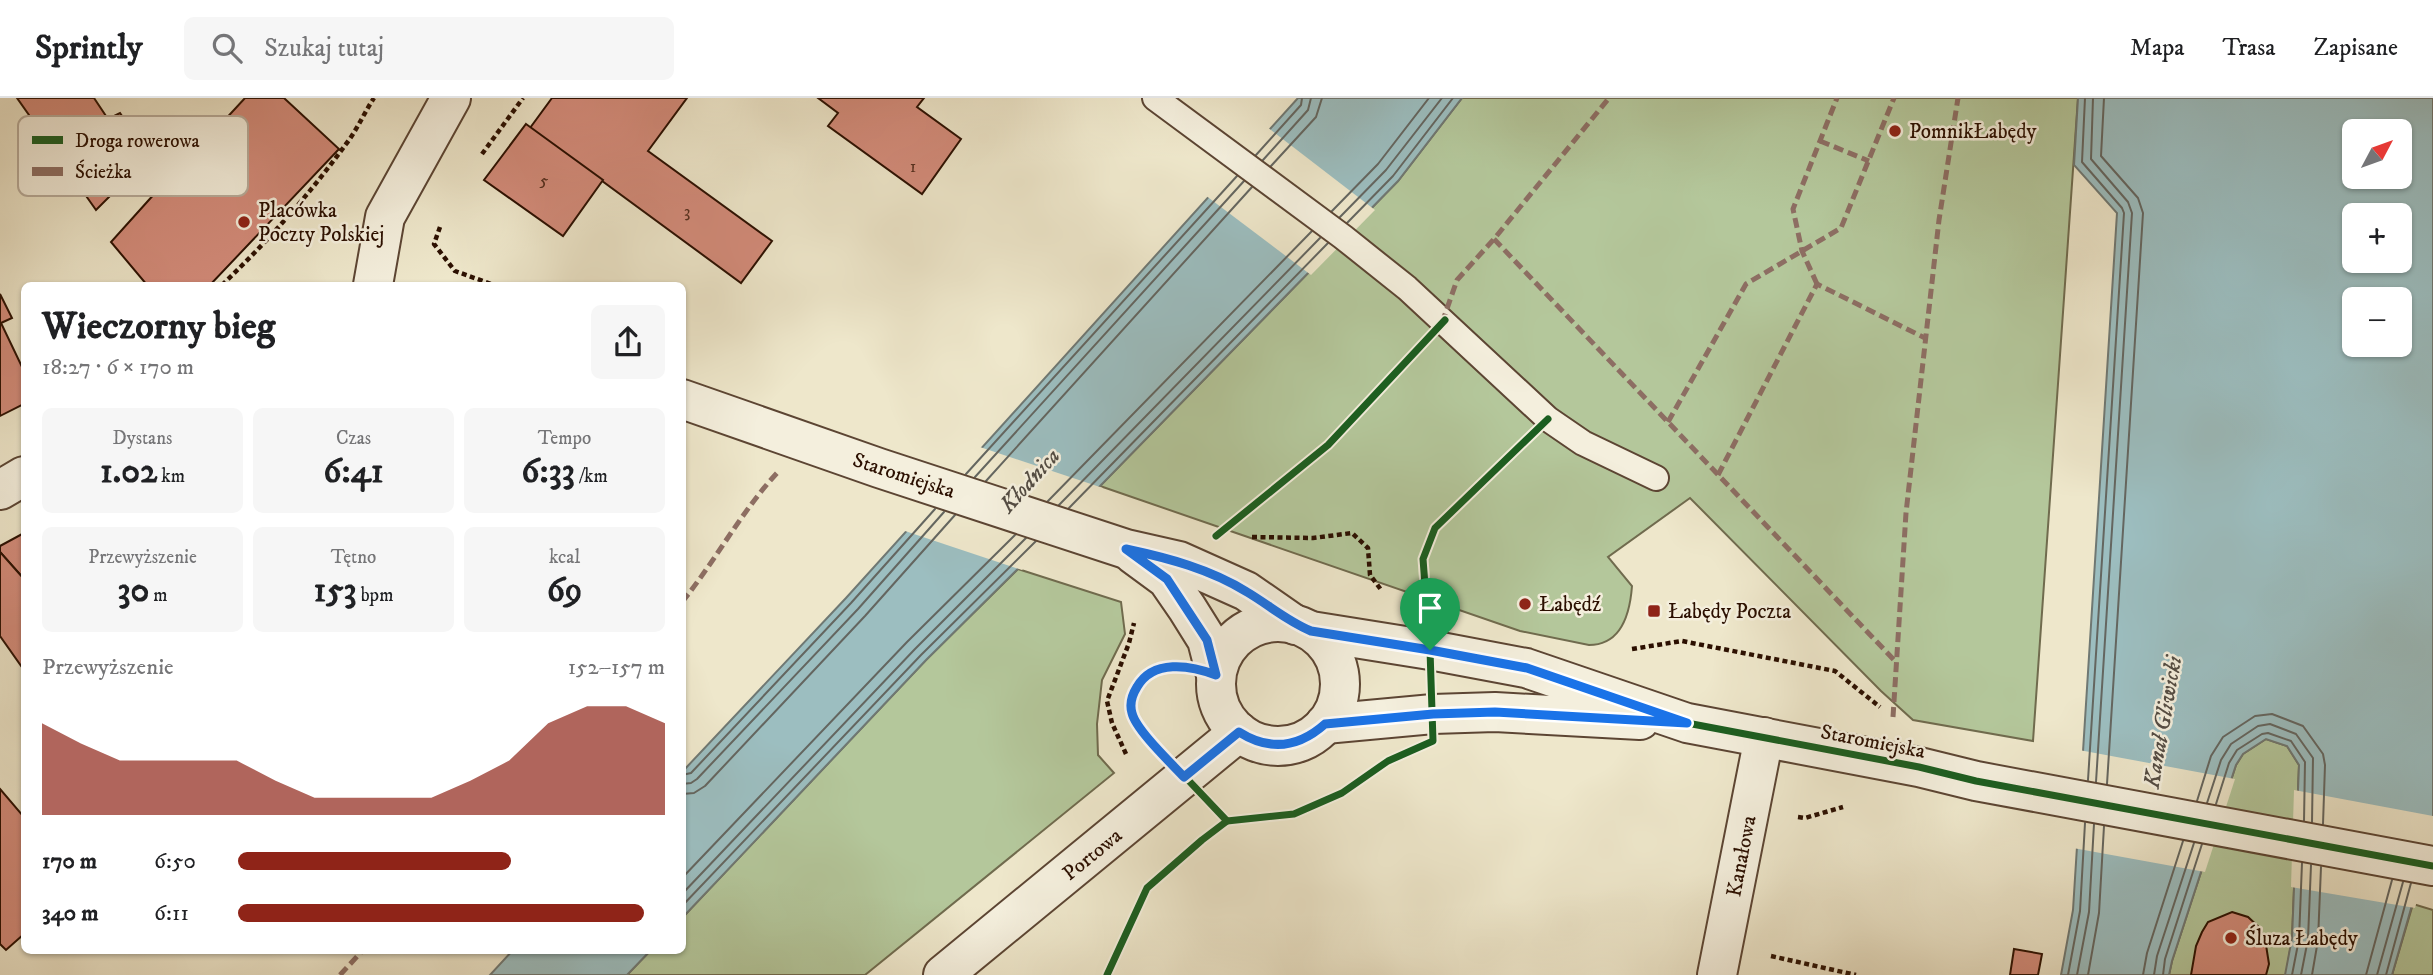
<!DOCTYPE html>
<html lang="pl">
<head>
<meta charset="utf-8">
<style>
  :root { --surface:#fff; --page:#f6f6f6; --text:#202124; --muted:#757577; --line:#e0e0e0; --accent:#8f2418 }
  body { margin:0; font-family:"IM FELL DW Pica",serif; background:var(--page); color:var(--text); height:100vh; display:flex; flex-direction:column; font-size:26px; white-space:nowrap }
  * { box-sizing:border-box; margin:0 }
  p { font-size:23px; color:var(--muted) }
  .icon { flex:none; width:38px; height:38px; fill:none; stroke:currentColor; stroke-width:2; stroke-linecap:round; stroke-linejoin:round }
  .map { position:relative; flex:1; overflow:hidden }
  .details { position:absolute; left:21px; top:184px; width:665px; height:672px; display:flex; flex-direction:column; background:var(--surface); border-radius:10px; box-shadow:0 2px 5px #0004 }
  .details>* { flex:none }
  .needle { width:46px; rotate:49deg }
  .controls { position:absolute; left:2342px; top:21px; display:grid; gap:14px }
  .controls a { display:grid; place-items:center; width:70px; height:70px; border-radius:10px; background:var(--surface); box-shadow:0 2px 5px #0004; font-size:35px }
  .pin { position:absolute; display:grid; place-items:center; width:60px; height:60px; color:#fff; margin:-72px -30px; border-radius:50% 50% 50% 0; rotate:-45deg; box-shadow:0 0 7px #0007 }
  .pin .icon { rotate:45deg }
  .round { display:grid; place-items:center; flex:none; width:74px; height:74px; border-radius:10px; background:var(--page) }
  .headline { display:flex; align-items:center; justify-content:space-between; height:119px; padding:0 21px }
  h1 { font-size:38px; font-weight:700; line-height:52px }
  .metrics { display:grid; grid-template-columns:repeat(3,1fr); gap:10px; height:119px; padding:7px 21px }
  .metrics div { display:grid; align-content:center; border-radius:10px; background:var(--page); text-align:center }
  .metrics b { font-size:35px; font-weight:700 }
  .metrics small { font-size:19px; font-weight:400 }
  .metrics p { font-size:19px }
  .chart { height:196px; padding:14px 21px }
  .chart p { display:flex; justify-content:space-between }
  .chart svg { width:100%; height:126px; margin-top:7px; fill:var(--accent); opacity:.7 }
  ul { padding:0 21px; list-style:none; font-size:23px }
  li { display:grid; grid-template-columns:112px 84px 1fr; align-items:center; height:52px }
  li i { height:18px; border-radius:9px; background:var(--accent) }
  header { display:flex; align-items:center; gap:42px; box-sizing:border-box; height:98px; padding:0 35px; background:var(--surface); border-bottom:2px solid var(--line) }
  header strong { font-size:33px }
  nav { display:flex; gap:38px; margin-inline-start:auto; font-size:24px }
  .search { width:490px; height:63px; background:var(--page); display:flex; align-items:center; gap:18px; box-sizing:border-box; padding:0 24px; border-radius:10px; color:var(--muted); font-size:26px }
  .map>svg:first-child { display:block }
  .green { fill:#b4c79b; stroke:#706b4e; stroke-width:2 }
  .water { fill:#9cbec0; stroke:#6f7873; stroke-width:2; fill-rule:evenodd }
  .pier { fill:#eee7cb }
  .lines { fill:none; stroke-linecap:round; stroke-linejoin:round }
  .shore { stroke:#646660; stroke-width:2 }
  .building { fill:#d38b7a; stroke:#2b0f00; stroke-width:2 }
  .service-casing { stroke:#5c4533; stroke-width:28 }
  .minor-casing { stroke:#5c4533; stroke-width:42 }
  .tertiary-casing { stroke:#5c4533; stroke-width:42 }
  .path { stroke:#2b0f00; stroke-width:4.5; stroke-dasharray:5 3.5; stroke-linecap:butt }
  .service { stroke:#f4efdd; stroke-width:24 }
  .minor { stroke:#f4efdd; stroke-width:38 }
  .tertiary { stroke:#f4efdd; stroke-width:38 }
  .quiet { stroke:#8d6e63; stroke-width:5; stroke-dasharray:10 5; stroke-linecap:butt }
  .cycleway-casing { stroke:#f4efdd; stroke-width:11 }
  .cycleway { stroke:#1b5e20; stroke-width:7 }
  .route-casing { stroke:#fff; stroke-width:14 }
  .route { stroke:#1a73e8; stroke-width:9 }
  .poi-dot { fill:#8f2418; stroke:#f4efdd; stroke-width:2.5 }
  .labels { text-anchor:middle; stroke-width:5; stroke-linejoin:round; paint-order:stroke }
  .number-label { font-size:18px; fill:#552e1e }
  .poi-label { font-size:21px; fill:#2b0f00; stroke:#f4efdd; text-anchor:start }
  .street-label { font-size:21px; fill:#2b0f00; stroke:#f4efdd }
  .water-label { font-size:23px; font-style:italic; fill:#534c43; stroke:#f4efdd }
  .key { fill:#f4efdd; stroke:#b8ac9b; stroke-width:2 }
  .key-label { font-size:19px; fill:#2b0f00 }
</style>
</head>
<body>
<header>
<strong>Sprintly</strong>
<div class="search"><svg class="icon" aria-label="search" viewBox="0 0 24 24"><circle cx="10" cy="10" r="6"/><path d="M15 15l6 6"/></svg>Szukaj tutaj</div>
<nav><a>Mapa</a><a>Trasa</a><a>Zapisane</a></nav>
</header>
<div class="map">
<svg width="2433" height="877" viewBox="0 0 2433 877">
  <rect width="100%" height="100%" fill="#eee7cb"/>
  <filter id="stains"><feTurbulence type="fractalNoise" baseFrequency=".00286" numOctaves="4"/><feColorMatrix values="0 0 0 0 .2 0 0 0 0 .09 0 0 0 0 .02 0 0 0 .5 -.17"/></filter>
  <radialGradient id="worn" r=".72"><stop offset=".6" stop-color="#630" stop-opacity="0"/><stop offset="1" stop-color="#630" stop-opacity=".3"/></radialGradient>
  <g class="green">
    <path d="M1462 0H2078L2033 643 1913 622 1881 593 1690 400 1608 459 1632 488C1630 515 1622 547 1589 547L1520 533 1100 388 1398 83Z"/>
    <polygon points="1018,471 1121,504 1125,536 1102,582 1097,626 1098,657 1114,675 865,877 627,877 651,852 682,852 683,819 926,562"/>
    <polygon points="2266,641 2287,648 2299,667 2292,840 2286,877 2169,877 2172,863 2236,667 2243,656"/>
    <polygon points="2413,806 2433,812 2433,877 2392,877"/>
  </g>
  <g class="water">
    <polygon points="1298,0 1462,0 1398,83 1061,428 926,562 683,819 683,673 846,500"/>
    <path d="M2078 0H2433V734L2392 877H2285L2292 840 2299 667 2287 648 2266 641 2243 656 2236 667 2172 863 2169 877H2061L2073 812 2117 115 2074 67ZM2354 33H2399V79H2354ZM2354 117H2399V163H2354ZM2354 201H2399V247H2354Z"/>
    <polygon points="513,852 651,852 627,877 490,877"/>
  </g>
  <g class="pier">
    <polygon points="1267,29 1375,112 1311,177 1205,97"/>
    <polygon points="977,348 1103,390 1022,472 902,432"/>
    <polygon points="2079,652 2235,681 2205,774 2073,750"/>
    <polygon points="2294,692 2433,718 2433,746 2415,810 2291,789"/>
  </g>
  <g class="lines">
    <g class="shore">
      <polyline points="2085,0 2082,64 2122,110 2124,115 2088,682"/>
      <polyline points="2093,0 2091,61 2128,104 2132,115 2096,684"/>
      <polyline points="2104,0 2101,58 2138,100 2143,115 2107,686"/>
      <polyline points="1256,57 1301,7 1302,0"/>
      <polyline points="1263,62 1308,12 1311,0"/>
      <polyline points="1271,68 1316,19 1322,0"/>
      <polyline points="1332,113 1378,66 1429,0"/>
      <polyline points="1340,119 1386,72 1442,0"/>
      <polyline points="1347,125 1393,78 1453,0"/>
      <polyline points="966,376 1237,78"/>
      <polyline points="975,379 1244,83"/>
      <polyline points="986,383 1252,89"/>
      <polyline points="1048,403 1312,133"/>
      <polyline points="1059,407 1320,140"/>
      <polyline points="1069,410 1328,145"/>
      <polyline points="682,677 691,675 851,505 935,411"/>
      <polyline points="682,686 691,685 697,681 858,511 944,414"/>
      <polyline points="682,696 694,695 705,688 865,518 955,417"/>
      <polyline points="2197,703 2211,658 2223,639 2255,618 2272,616 2303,628 2323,656 2325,667 2323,726"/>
      <polyline points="2207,705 2221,662 2231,646 2258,628 2270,626 2296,636 2313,660 2312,724"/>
      <polyline points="2216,706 2229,665 2237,652 2262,636 2268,635 2291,643 2305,664 2304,723"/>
      <polyline points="682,780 907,544 1015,437"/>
      <polyline points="682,796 915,551 1026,440"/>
      <polyline points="682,808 921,557 1036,443"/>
      <polyline points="2068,877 2080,813 2085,725"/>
      <polyline points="2077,877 2089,814 2094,726"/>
      <polyline points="2088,877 2099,815 2104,728"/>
      <polyline points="2143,877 2147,855 2183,743"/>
      <polyline points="2154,877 2157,858 2194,745"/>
      <polyline points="2163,877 2165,861 2202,746"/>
      <polyline points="2292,877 2299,841 2302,765"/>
      <polyline points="2301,877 2308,841 2311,767"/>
      <polyline points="2312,877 2318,842 2321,769"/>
      <polyline points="2366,877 2392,782"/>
      <polyline points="2377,877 2403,784"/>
      <polyline points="2386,877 2411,785"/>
    </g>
  </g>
  <g class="building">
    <polygon points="17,0 94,0 108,21 120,15 135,37 127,46 141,67 96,112"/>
    <polygon points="245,0 284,0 339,51 210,187 147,187 111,144 156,94 180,60 185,65"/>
    <polygon points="552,0 687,0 648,53 772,143 741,185 530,30"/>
    <polygon points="818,0 924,0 917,9 961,41 922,96 828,28 838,15"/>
    <polygon points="526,26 603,82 563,138 484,82"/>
    <polygon points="0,196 12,220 1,225 24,273 24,306 0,318"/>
    <polygon points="24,435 24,481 0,454 0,448"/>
    <polygon points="0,454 24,481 24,572 0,538"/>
    <polygon points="0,691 24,719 24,836 6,852 0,846"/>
    <polygon points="2232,814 2248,819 2260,830 2266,847 2269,866 2266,877 2191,877 2196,848 2202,834 2208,824"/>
    <polygon points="2014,851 2042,856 2038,877 2010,877"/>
  </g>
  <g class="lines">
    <defs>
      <polyline id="service" points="1155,0 1343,139 1407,190 1548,321 1583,345 1656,380"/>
      <g id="minor">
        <polyline points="373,187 385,119 451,0"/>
        <polyline points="1717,877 1764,639"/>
      </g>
      <g id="tertiary">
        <polyline points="682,301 879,370 1126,451 1179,463 1246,493 1295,527"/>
        <polyline points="0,392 24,378"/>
        <polyline points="1133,456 1167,481 1187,510 1207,542 1216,577"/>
        <circle cx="1278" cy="586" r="62"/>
        <polyline points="1311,533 1430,552 1526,570 1687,625 1919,669 1976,683 2433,768"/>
        <polyline points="1325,626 1433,616 1495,614 1640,622"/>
        <polyline points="943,877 1239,634"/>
      </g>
    </defs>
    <use href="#service" class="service-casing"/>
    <use href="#minor" class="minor-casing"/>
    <use href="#tertiary" class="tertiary-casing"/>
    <g class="path">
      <polyline points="482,56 523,0"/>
      <polyline points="440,129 434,146 455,173 494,187"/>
      <path d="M222 187C267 144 310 96 346 46 357 32 364 15 374 0"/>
      <polyline points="1252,439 1313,440 1352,435 1368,450 1370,477 1382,493"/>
      <polyline points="1632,551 1682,543 1835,573 1880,609"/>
      <polyline points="1126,656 1112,625 1107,603 1129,545 1134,525"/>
      <polyline points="1798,719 1805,720 1843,709"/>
      <polyline points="1771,858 1856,877"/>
    </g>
    <use href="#service" class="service"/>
    <use href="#minor" class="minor"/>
    <use href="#tertiary" class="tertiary"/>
    <g class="quiet">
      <polyline points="1820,43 1869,63"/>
      <polyline points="1494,141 1896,564"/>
      <polyline points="1817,186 1802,153 1793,111 1837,0"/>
      <polyline points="1442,225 1457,182 1494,141 1609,0"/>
      <polyline points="1668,324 1746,186 1841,130 1894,0"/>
      <polyline points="1718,377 1817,186 1925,240"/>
      <path d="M682 504C716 462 741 414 777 375"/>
      <polyline points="1893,619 1906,415 1939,122 1958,0"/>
      <polyline points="340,877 363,852"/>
    </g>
    <defs>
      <g id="cycleway">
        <polyline points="1216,438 1328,347 1445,222"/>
        <polyline points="1311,533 1430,552 1526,570 1687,625 1919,669 1976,683 2433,768"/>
        <polyline points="1216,577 1201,571 1160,569 1141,582 1131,599 1132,616 1154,646 1227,723"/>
        <polyline points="1107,877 1147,790 1202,742 1227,723 1294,716 1342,695 1388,663 1433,643 1430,552 1423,461 1435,430 1548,321"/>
      </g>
    </defs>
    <use href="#cycleway" class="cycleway-casing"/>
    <use href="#cycleway" class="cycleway"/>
  </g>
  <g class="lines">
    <defs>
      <path id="route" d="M1126 451C1168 460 1210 471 1247 494 1269 507 1287 523 1311 533L1430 552 1527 570 1687 625 1495 614 1433 616 1325 626C1298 650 1269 653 1239 634L1184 679C1171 665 1136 632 1132 615 1129 605 1132 597 1137 589 1153 561 1190 567 1216 577L1207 542 1167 481Z"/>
    </defs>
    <use href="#route" class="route-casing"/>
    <use href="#route" class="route"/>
  </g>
  <g class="poi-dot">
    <circle cx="1895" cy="33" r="7"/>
    <circle cx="244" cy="124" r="7"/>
    <circle cx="1525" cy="506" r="7"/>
    <rect x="1647" y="506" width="14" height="14" rx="3.5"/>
    <circle cx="2231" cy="840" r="7"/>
  </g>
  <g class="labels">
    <g class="number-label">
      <text x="913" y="74">1</text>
      <text x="544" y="88">5</text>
      <text x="687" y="119">3</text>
    </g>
    <g class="poi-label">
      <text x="1909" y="40">PomnikŁabędy</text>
      <text x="258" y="119">Placówka<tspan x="258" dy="24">Poczty Polskiej</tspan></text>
      <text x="1539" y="513">Łabędź</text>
      <text x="1668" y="520">Łabędy Poczta</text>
      <text x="2245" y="847">Śluza Łabędy</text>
    </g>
    <g class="street-label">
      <text transform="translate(904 377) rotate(18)" y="7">Staromiejska</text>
      <text transform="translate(1873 643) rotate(11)" y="7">Staromiejska</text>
      <text transform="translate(1092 756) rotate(-39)" y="7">Portowa</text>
      <text transform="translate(1741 758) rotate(-79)" y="7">Kanałowa</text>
    </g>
    <g class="water-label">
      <text transform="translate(1029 382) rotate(-48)" y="8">Kłodnica</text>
      <text transform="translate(2162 624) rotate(-80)" y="8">Kanał Gliwicki</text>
    </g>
  </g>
  <rect x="18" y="18" width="230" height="80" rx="10" class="key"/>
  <rect x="32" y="38" width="31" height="8" fill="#1b5e20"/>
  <rect x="32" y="69" width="31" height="9" fill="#8d6e63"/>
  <g class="key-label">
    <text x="75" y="49">Droga rowerowa</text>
    <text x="75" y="80">Ścieżka</text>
  </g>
  <rect width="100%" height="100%" filter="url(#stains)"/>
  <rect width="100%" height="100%" fill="url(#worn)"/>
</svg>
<div class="controls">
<a><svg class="needle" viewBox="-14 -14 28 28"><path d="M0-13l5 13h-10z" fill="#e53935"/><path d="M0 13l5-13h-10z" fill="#757577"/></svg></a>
<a>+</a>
<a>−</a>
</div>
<div class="pin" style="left:1430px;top:552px;background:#1e9e55"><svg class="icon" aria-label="arrive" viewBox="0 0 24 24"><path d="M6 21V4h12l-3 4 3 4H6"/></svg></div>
<section class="details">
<div class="headline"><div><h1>Wieczorny bieg</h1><p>18:27 · 6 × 170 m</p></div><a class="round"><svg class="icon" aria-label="share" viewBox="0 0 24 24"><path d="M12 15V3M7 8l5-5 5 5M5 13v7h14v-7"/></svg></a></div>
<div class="metrics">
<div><p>Dystans</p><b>1.02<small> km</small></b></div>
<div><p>Czas</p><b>6:41</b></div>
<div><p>Tempo</p><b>6:33<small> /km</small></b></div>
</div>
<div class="metrics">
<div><p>Przewyższenie</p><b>30<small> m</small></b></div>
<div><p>Tętno</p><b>153<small> bpm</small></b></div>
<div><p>kcal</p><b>69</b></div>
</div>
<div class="chart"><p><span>Przewyższenie</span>152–157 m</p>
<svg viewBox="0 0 160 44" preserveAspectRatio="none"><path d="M0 44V12L10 19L20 25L30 25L40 25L50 25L60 32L70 38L80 38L90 38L100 38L110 32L120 25L130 12L140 6L150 6L160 12V44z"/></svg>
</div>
<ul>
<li><b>170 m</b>6:50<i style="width:64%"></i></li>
<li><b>340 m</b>6:11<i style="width:95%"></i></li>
</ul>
</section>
</div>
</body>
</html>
